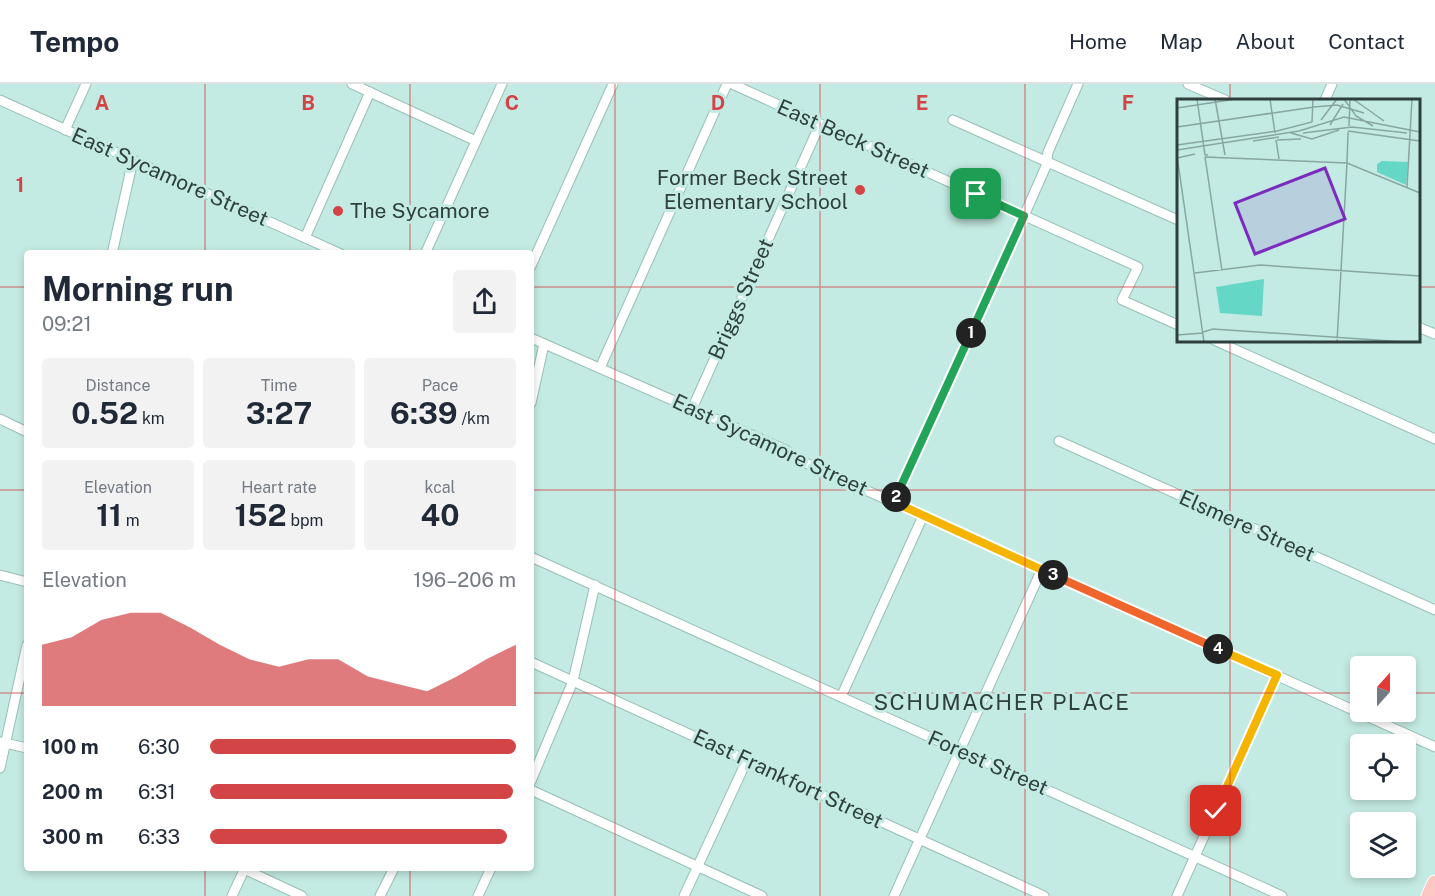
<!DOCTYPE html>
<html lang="en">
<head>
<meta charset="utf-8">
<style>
  :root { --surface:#fff; --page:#f2f2f3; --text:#1f2937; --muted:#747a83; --line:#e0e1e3; --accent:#d34447 }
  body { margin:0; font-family:"Public Sans",sans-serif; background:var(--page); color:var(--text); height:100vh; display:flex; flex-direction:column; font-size:22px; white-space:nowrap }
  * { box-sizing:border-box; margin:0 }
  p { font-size:20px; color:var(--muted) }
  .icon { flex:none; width:33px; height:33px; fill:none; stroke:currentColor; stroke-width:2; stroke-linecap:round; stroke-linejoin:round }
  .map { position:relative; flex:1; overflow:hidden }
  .details { position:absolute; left:24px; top:166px; width:510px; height:621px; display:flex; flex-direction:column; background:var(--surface); border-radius:6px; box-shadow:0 3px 9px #0003 }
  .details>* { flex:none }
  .needle { width:39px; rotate:21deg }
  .tools { position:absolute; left:1350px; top:572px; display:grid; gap:12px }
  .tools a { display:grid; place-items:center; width:66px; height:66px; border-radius:6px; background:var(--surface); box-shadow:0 3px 9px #0003; font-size:30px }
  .pin { position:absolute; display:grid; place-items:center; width:51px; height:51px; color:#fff; margin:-26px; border-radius:12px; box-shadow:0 3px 9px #0006 }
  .km { position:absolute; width:30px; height:30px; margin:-15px; border-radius:50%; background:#222; color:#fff; font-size:16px; line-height:30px; text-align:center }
  .round { display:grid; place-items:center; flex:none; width:63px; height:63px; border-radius:6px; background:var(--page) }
  .head { display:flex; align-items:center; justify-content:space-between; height:102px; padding:0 18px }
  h1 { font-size:33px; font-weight:700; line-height:45px }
  .figures { display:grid; grid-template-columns:repeat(3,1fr); gap:9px; height:102px; padding:6px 18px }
  .figures div { display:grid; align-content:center; border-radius:6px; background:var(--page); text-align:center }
  .figures b { font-size:30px; font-weight:700 }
  .figures small { font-size:16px; font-weight:400 }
  .figures p { font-size:16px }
  .chart { height:168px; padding:12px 18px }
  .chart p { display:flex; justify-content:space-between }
  .chart svg { width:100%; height:108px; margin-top:6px; fill:var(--accent); opacity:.7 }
  ul { padding:0 18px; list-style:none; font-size:20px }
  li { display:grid; grid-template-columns:96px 72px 1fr; align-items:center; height:45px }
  li i { height:15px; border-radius:8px; background:var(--accent) }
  header { display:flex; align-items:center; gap:36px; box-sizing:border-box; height:84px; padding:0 30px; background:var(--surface); border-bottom:2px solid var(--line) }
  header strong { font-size:28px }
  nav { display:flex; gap:33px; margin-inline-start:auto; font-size:21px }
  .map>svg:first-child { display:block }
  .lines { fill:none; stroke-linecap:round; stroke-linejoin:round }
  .minor-casing { stroke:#98beb6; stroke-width:11 }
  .primary-casing { stroke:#fff; stroke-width:17 }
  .minor { stroke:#fff; stroke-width:9 }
  .primary { stroke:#fdc7c4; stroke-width:15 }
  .split-1-casing { stroke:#fff; stroke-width:12 }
  .split-2-casing { stroke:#fff; stroke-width:12 }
  .split-3-casing { stroke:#fff; stroke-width:12 }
  .split-4-casing { stroke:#fff; stroke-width:12 }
  .split-5-casing { stroke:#fff; stroke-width:12 }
  .split-1 { stroke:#22a559; stroke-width:8 }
  .split-2 { stroke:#22a559; stroke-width:8 }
  .split-3 { stroke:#f5b400; stroke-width:8 }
  .split-4 { stroke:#f0652b; stroke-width:8 }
  .split-5 { stroke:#f5b400; stroke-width:8 }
  .grid { fill:none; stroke:#d34447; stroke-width:1.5; stroke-opacity:0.55 }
  .poi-dot { fill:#d34447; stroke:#c4ebe3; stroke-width:2 }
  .labels { text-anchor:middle; stroke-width:6; stroke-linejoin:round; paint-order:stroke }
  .street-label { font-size:21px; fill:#2f3f3c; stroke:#c4ebe3 }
  .poi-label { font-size:21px; fill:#2f3f3c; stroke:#c4ebe3; text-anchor:end }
  .neighbourhood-label { font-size:22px; letter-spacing:1.5px; fill:#2f3f3c; stroke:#c4ebe3 }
  .inset-road { fill:none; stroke:#88a6a0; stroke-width:1.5 }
  .view { fill:#7b2cbf; fill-opacity:0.15; stroke:#7b2cbf; stroke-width:3 }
  .inset-edge { fill:none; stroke:#2f3f3c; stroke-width:3 }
  .grid-label { font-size:20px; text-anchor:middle; font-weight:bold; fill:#d34447; stroke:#c4ebe3; stroke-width:6; stroke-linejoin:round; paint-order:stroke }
</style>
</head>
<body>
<header>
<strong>Tempo</strong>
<nav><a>Home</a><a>Map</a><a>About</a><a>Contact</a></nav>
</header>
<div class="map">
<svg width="1435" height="812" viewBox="0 0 1435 812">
  <rect width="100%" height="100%" fill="#c4ebe3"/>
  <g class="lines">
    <defs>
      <g id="minor">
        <polyline points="352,0 476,57"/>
        <polyline points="732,0 1138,183 1122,216 1178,241"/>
        <polyline points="1188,0 1225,16"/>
        <polyline points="0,16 341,170"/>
        <polyline points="1325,16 1332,0"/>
        <polyline points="953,36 1178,136"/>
        <polyline points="65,46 86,0"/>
        <polyline points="305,154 370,8"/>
        <polyline points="112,170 133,76"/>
        <polyline points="425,170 502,0"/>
        <polyline points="531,182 613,0"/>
        <polyline points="1418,243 1435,250"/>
        <polyline points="531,254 786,366 799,376 1435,663"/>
        <polyline points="1214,256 1435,355"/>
        <polyline points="600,284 727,0"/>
        <polyline points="531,319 544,260"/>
        <polyline points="692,325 820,40"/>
        <polyline points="0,335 27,348"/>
        <polyline points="1059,357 1435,526"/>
        <polyline points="894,418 1024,132 1046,82 1048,68 1078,0"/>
        <polyline points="531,473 1282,812"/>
        <polyline points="0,491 27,498"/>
        <polyline points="531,578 1044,812"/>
        <polyline points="841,613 923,432"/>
        <polyline points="0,658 27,664"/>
        <polyline points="0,684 27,561"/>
        <polyline points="531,697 573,597 595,501"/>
        <polyline points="531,706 762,812"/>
        <polyline points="242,784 302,812"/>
        <polyline points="232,812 245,784"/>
        <polyline points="380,812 394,784"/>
        <polyline points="478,812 491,784"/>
        <polyline points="684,812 747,676"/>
        <polyline points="894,812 1042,485"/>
        <polyline points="1177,812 1277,591"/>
      </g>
      <polyline id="primary" points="1429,812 1435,799"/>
    </defs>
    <use href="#minor" class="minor-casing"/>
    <use href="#primary" class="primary-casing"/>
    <use href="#minor" class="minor"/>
    <use href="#primary" class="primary"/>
  </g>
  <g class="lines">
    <defs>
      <polyline id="split-1" points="971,249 1024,132 976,110"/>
      <polyline id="split-2" points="896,413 971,249"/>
      <polyline id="split-3" points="896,413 894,418 1053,491"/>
      <polyline id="split-4" points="1053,491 1218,565"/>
      <polyline id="split-5" points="1216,727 1277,591 1218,565"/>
    </defs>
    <use href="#split-1" class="split-1-casing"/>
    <use href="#split-2" class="split-2-casing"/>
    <use href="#split-3" class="split-3-casing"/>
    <use href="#split-4" class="split-4-casing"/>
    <use href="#split-5" class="split-5-casing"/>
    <use href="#split-1" class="split-1"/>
    <use href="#split-2" class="split-2"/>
    <use href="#split-3" class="split-3"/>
    <use href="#split-4" class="split-4"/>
    <use href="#split-5" class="split-5"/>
  </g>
  <path class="grid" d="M205 0V170M410 0V170M615 0V812M820 0V812M1025 0V812M1230 0V16M0 203H27M531 203H1178M1418 203H1435M1230 256V812M0 406H27M531 406H1435M0 609H27M531 609H1360M1406 609H1435M205 784V812M410 784V812"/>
  <g class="poi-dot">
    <circle cx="860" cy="106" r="6"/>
    <circle cx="338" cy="127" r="6"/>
  </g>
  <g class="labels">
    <g class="street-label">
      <text transform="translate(853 55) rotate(24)" y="7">East Beck Street</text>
      <text transform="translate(170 93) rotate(24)" y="7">East Sycamore Street</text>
      <text transform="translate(741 215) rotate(-66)" y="7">Briggs Street</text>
      <text transform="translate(770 361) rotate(25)" y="7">East Sycamore Street</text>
      <text transform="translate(1247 442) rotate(24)" y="7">Elsmere Street</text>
      <text transform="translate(988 679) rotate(24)" y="7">Forest Street</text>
      <text transform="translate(788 695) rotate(25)" y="7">East Frankfort Street</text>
    </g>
    <g class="poi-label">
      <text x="848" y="101">Former Beck Street<tspan x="848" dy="24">Elementary School</tspan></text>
      <text x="350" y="134" text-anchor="start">The Sycamore</text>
    </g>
    <g class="neighbourhood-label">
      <text x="1002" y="626">SCHUMACHER PLACE</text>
    </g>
  </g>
  <g transform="translate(1177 15)">
    <rect width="243" height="243" fill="#c4ebe3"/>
    <path d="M205 62 231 63 229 86 200 73V65ZM87 180 85 217 43 214 39 188Z" fill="#64d7c6"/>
    <path class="inset-road" d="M20 0 28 56H31M38 0 48 56M93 0 98 34M167 0 179 17 196 27M176 0 207 22M137 8 160 6 187 14M0 9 59 0M144 21 160 0M153 26 166 5M172 27 173 0M0 28 137 8M100 32 135 23 136 0M171 32 243 42M114 34 135 40 162 31M126 34 175 28 230 34M99 41 102 60M100 41 124 40M76 42 102 38M0 46 100 32M0 51 122 32 167 18 243 33M0 57 27 243M28 58 45 172M28 58 170 64 243 94M0 59 18 55M170 64 171 33M230 88 235 0M18 174 83 166 243 177M26 233 36 230 228 243M0 236 26 234M160 243 170 64"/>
    <path class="view" d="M148 69 168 120 78 155 58 104Z"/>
    <rect width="243" height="243" class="inset-edge"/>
  </g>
  <g class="grid-label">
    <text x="102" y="26">A</text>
    <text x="308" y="26">B</text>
    <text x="512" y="26">C</text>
    <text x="718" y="26">D</text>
    <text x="922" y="26">E</text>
    <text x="1128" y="26">F</text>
    <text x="20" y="108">1</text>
  </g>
</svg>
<div class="tools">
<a><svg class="needle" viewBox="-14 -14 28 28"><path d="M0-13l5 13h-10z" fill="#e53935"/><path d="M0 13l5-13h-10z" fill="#747a83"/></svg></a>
<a><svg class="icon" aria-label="locate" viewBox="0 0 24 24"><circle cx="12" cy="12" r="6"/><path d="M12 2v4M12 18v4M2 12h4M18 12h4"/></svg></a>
<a><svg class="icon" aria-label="layers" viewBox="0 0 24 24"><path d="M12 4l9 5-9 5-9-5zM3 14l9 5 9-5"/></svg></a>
</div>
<div class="pin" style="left:976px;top:110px;background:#1e9e55"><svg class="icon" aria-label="arrive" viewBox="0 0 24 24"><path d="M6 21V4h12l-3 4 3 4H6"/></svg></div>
<div class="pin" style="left:1216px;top:727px;background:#d93025"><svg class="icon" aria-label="check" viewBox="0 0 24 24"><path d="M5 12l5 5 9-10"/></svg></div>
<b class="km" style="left:971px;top:249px">1</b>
<b class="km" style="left:896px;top:413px">2</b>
<b class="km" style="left:1053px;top:491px">3</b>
<b class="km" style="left:1218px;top:565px">4</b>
<section class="details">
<div class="head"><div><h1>Morning run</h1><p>09:21</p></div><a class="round"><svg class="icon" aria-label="share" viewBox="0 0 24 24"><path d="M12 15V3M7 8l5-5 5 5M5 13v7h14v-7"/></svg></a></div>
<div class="figures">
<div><p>Distance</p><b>0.52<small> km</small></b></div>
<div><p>Time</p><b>3:27</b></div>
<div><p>Pace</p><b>6:39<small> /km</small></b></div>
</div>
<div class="figures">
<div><p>Elevation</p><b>11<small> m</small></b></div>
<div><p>Heart rate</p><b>152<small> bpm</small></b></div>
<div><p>kcal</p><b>40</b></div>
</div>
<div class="chart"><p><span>Elevation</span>196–206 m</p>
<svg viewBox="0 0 160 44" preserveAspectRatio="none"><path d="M0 44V19L10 16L20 9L30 6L40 6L50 12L60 19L70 25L80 28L90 25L100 25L110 32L120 35L130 38L140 32L150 25L160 19V44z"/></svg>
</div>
<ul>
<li><b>100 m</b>6:30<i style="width:100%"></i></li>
<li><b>200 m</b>6:31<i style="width:99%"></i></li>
<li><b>300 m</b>6:33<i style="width:97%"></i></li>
</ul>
</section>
</div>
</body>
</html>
